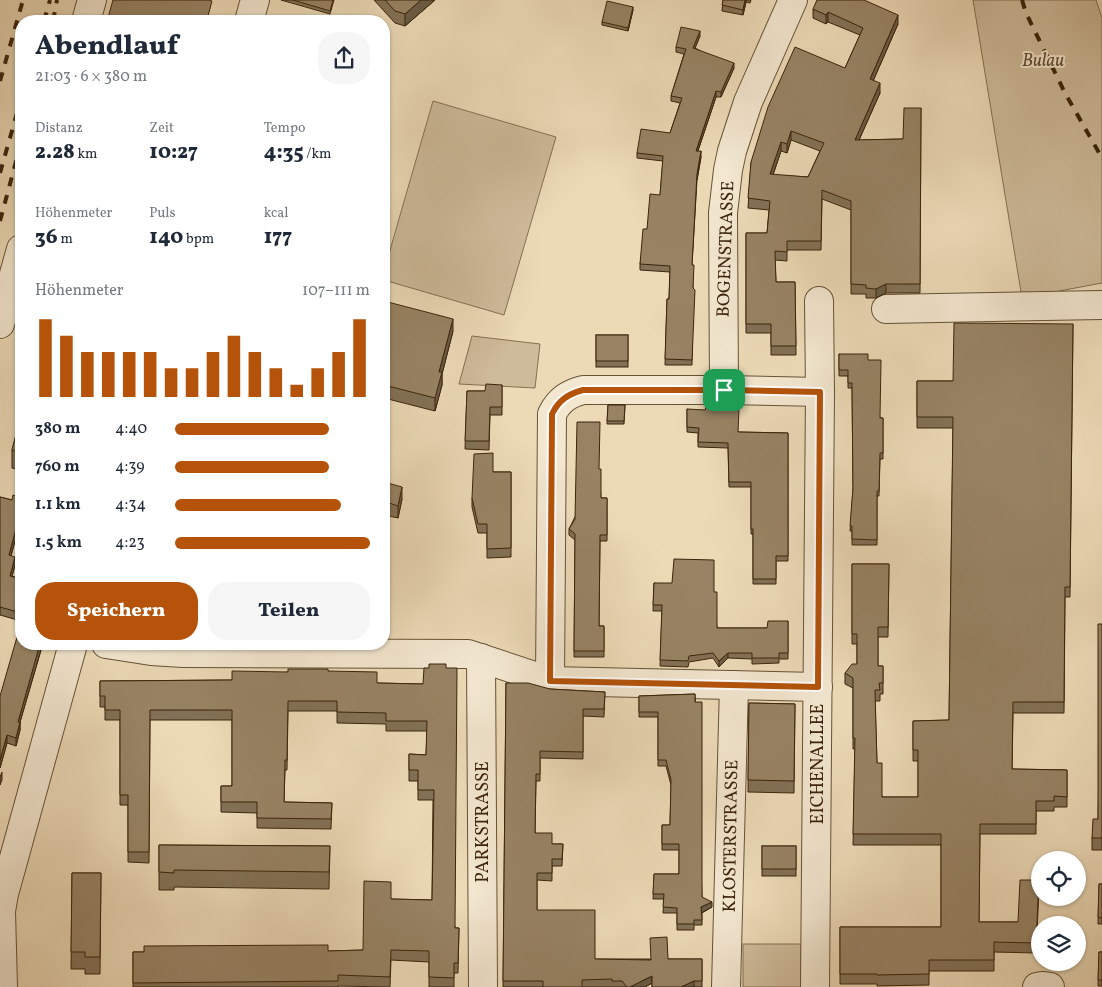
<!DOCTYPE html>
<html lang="de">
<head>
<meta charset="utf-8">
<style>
  :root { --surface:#fff; --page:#f6f6f7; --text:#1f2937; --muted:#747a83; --accent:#b45309 }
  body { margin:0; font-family:Vollkorn,serif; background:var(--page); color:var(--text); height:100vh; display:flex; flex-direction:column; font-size:19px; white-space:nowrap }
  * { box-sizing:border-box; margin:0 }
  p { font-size:16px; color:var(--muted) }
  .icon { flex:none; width:28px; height:28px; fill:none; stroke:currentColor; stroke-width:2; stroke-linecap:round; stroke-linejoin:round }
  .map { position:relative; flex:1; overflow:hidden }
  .drawer { position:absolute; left:15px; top:15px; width:375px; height:635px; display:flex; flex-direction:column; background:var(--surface); border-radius:20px; box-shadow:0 1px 4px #0004 }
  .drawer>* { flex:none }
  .buttons { position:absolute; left:1031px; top:851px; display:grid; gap:10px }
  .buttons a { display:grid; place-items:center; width:55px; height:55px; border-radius:50%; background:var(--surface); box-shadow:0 1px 4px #0004; font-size:25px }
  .pin { position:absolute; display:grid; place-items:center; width:42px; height:42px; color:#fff; margin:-21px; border-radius:10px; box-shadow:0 2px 8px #0006 }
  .round { display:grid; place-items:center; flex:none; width:52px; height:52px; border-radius:20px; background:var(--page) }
  .overview { display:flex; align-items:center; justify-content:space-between; height:85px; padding:0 20px }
  h1 { font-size:28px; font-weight:800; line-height:38px }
  .figures { display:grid; grid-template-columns:repeat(3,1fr); gap:8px; height:85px; padding:5px 20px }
  .figures div { display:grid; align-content:center }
  .figures b { font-size:21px; font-weight:800 }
  .figures small { font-size:14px; font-weight:400 }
  .figures p { font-size:14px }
  .chart { height:140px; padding:10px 20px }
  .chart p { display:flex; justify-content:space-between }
  .chart svg { width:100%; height:90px; margin-top:5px; stroke:var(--accent); stroke-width:6 }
  .cta { display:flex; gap:10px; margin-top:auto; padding:10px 20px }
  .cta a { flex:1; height:58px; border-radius:20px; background:var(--accent); color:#fff; font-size:20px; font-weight:800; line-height:58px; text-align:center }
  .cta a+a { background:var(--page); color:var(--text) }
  ul { padding:0 20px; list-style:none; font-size:16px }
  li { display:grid; grid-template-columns:80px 60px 1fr; align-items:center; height:38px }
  li i { height:12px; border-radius:6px; background:var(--accent) }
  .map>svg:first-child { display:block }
  .green { fill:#cebb9a; stroke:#847052 }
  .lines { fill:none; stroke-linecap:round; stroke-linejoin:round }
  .minor-casing { stroke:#675236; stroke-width:30 }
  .minor { stroke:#f3e7d0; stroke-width:28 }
  .rail { stroke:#3b240b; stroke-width:4; stroke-dasharray:9 9; stroke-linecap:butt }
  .wall { fill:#827156; stroke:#3b240b; fill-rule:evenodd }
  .shaded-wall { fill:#6a5c46; stroke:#3b240b }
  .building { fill:#978364; stroke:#3b240b; fill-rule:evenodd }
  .route-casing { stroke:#fff; stroke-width:10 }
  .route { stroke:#b45309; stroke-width:6 }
  .labels { text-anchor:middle; stroke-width:4; stroke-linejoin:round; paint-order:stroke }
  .park-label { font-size:18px; font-style:italic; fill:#604a2f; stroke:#f3e7d0 }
  .street-label { font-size:18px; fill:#3b240b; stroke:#f3e7d0 }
</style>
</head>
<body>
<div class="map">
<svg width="1102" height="987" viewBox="0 0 1102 987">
  <rect width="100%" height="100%" fill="#ecdab7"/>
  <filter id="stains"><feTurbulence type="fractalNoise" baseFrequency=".004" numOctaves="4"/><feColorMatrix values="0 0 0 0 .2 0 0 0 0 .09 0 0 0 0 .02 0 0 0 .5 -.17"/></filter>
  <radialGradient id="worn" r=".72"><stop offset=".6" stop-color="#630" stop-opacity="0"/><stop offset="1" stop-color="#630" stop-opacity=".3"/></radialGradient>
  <g class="green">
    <polygon points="973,0 1096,0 1102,18 1102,283 1022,298"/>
    <polygon points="433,101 556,137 504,315 384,280 384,271"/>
    <polygon points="472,336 540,344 535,388 459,384"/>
    <rect x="743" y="944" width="58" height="43"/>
  </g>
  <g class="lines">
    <defs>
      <g id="minor">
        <polyline points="86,21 92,0"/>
        <polyline points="249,21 255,0"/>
        <polyline points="886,309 1102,305"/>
        <polyline points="0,324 21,249"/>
        <polyline points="724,390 723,213 728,170 732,151 748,102 793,0"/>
        <polyline points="106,644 151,651 183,653 468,654 550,681 818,687"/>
        <polyline points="481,658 483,987"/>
        <path d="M550 681 552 414C559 400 568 394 583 390H724L820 392"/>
        <polyline points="3,987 1,911 4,894 73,644"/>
        <polyline points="726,987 734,685"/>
        <polyline points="815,987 820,392 819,301"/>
        <polyline points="1037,987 1042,986 1050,987"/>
      </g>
    </defs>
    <use href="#minor" class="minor-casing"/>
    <use href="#minor" class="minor"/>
    <g class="rail">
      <polyline points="1022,0 1026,13 1065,93 1102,158"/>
      <polyline points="44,21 50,0"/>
      <polyline points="53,21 57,0"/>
      <polyline points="0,81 23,0"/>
      <polyline points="0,173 21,99"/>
      <polyline points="0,221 21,143"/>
    </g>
  </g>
  <g class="wall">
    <polygon points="281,0 334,0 330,14"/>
    <polygon points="374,0 435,0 405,26 395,23"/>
    <polygon points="723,0 751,0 750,3 746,2 743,15 722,11"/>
    <path d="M813 9 898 24 873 81 880 93 859 140 903 139 921 108 920 293H886L876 298H866V294H851V210L822 199 821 250H787V261L775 260 776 282H795L796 355H771V333H746V233H767L769 210 748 208 751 162 845 68 860 35 828 22 826 24 813 18ZM791 140 820 151 808 177 773 175 781 151 787 153Z"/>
    <polygon points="633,10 628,31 602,25 602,22"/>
    <polygon points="700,36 695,48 734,68 721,97 716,97 698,151 701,157 697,180 692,265 693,288 692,365 665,365 667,299 669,299 670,272 640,270 640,264 647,229 660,195 663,161 637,158 637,153 670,133 680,103 671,101 671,96 684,54 676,52 676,47"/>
    <polygon points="384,301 453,331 442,374 442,385 435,411 384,398"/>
    <polygon points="1073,324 1070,597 1065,597 1064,713 1013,713 1012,769 1067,770 1067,807 1054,807 1054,811 1036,811 1036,834 980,834 979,922 1018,922 1039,890 1036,953 994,952 994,971 929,971 929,985 877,986 877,984 840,984 840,927 941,927 941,845 853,845 855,749 853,749 853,688 845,684 845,673 857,664 857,644 852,644 852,564 889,564 888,637 878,637 878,666 883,666 883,694 880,694 880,701 875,701 877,763 882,797 918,797 918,761 913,761 913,721 949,720 953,428 917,428 917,381 953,381"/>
    <rect x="596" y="335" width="32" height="32"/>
    <polygon points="839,354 868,360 880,418 883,418 883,459 880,459 879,496 877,496 877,545 852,545 852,531 850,531 853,489 852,388 848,388 848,376 839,376"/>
    <polygon points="502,385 502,415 490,415 489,450 465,449 467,391 485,391"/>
    <polygon points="608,405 625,405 624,424 607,424"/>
    <polygon points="687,409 739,432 788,433 788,561 776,561 776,584 753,584 753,534 751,534 751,487 729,487 728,448 698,447 698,433 687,432"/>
    <polygon points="21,416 21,470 12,468 12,450"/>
    <polygon points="599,469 601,498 607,498 607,541 600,541 599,626 604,626 604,657 574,657 575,540 569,535 569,529"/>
    <polygon points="493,472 511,472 511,557 487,558 487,533 478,533 472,507 472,498"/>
    <polygon points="384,482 402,499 398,518 389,516"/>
    <polygon points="0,497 12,500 21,497 21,527 19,526 11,556 15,565 12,576 21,579 21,644 41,644 41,650 20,722 20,730 16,746 7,743 0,768 17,637 21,621 0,615"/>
    <polygon points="654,583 714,592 717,628 767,628 788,621 788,659 779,659 779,663 752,664 752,659 728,658 719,667 713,658 689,662 688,667 660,666 662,611 653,611"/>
    <polygon points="1102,624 1102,850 1092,850 1092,838 1098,819"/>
    <polygon points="328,671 377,683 423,684 455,928 459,928 458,973 454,973 454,987 429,987 429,962 391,960 390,987 338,986 338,987 133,987 133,952 328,951 363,950 391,899 432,900 433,800 418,800 418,781 409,781 409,754 426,755 427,731 386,731 386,724 337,723 337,711 288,711 287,770 285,770 284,802 332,803 331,829 257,828 257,813 221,812 221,786 232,786 232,720 150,720 149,863 128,862 128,805 120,805 120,720 105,720 105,707 100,707 100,681 232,680 288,672"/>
    <polygon points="506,683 550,689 605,692 604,717 583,716 583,759 540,758 540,781 536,781 535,833 552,844 563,844 562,866 552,866 552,881 537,880 537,910 595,959 702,959 702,987 652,987 652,983 645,987 503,987"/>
    <polygon points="695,694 702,897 712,907 702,913 702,925 694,925 694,930 677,930 677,913 663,913 664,899 653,899 654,874 679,874 679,850 662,850 662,825 670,825 671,785 666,766 658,766 658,717 639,717 639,696"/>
    <polygon points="749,703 795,704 794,793 748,792"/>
    <polygon points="159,845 330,846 329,889 174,887 174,890 159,890"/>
    <rect x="762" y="846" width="34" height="30"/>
    <polygon points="72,873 101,873 100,974 85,974 85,969 71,969"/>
    <polygon points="1099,884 1102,884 1102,924 1098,924"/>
    <polygon points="1099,952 1102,952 1102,986 1098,986"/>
  </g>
  <g class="shaded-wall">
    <polygon points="421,0 435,0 405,26 405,14"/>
    <polygon points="745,0 746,0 746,2 743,15 743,10"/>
    <polygon points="633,7 633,10 628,31 628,28"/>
    <polygon points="828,12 828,22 826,24 826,15"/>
    <polygon points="898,15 898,24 870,88 870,79"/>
    <polygon points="700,31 700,36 693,53 693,48"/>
    <polygon points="734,63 734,68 721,97 721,92"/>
    <polygon points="880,83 880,93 855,149 855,140"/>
    <polygon points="716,91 716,97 696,156 696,151"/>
    <polygon points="791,131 791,140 787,153 787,144"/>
    <polygon points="781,142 781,151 770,183 770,174"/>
    <polygon points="701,151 701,157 697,180 697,174"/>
    <polygon points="886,284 886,293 876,298 876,289"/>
    <polygon points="453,319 453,331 442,374 442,385 435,411 435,398 439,372"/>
    <polygon points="402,487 402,499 398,518 398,506"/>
    <polygon points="389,503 389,516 384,538 384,525"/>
    <polygon points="19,518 19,526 9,563 9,555"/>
    <polygon points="15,557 15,565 10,584 10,576"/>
    <polygon points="39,644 41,644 41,650 18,729 18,722"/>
    <polygon points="728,653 728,658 719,667 719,661"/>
    <polygon points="20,722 20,730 16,746 16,738"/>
    <polygon points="7,735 7,743 0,768 0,760"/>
    <polygon points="2,772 2,780 0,785 0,777"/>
    <polygon points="712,902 712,907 701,913 701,907"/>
    <polygon points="652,976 652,983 645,987 630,987"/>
    <polygon points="694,981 694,987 681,987"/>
  </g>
  <g class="building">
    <polygon points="113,0 209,0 212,1 208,16 223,20 223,21 107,21"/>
    <polygon points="293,0 333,0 330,11"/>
    <polygon points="385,0 421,0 405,14 395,11"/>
    <polygon points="723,0 745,0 743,10 722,5"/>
    <path d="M817 0H864L898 15 870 79 880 83 855 140 903 139 904 108H921L920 284H886L876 289 866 288V285L851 284V201L822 190 821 241H787V252L775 251 776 282H795L796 346H771V324H746V233H767L770 201 748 198 751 162 768 107 795 47 845 68 863 28 828 12 826 15 813 9ZM791 131 824 143 808 177 770 174 781 142 787 144Z"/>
    <polygon points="607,1 633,7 628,28 602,22"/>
    <polygon points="681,27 700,31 693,48 734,63 721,92 716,91 696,151 701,151 697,174 692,265 694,265 693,288 695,290 692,360 665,359 667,299 669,299 670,266 640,264 643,229 647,229 650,194 660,195 663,156 637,153 641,129 670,133 682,98 671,96 686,49 676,47"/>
    <polygon points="384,301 453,319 439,372 442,372 435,398 384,385"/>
    <polygon points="954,323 1073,324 1070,587 1065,587 1064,702 1013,702 1012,769 1067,770 1067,797 1054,796 1054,801 1036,801 1036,824 980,824 979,922 1018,922 1020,880 1039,880 1036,943 994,942 994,960 929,960 929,974 877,975 877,974 840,974 840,927 941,927 941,834 853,834 855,738 853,738 853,678 845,673 852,664 857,664 857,634 852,634 852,564 889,564 888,627 878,627 878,666 883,666 883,683 879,683 880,690 875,690 877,763 882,763 882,797 918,797 918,750 913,750 913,721 949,720 953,417 917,417 917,381 953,381"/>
    <rect x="596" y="335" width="32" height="26"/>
    <polygon points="839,354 868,354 868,360 881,360 880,418 883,418 883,453 880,453 879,491 877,491 877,540 852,539 852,526 850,526 853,488 852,383 848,383 848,370 839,370"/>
    <polygon points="486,384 502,385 502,407 490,407 489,441 465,441 467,391 485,391"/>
    <polygon points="608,405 625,405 624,421 607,421"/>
    <polygon points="706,407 739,409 738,432 788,433 788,556 776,556 776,579 753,579 753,529 751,529 751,482 729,482 728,443 698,442 699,428 687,427 687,409 705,410"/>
    <polygon points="21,416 21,453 12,450"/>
    <polygon points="577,422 600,422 599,469 601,469 601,498 607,498 607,535 600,535 599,626 604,626 604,651 574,651 575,534 569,529 575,519"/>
    <polygon points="493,453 493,472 511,472 511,548 487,549 487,524 478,524 472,498 474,454"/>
    <polygon points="384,482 402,487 398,506 389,503 384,525"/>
    <polygon points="13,495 21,497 21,519 19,518 9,555 15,557 10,576 21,579 21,613 0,607 0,497 12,500"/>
    <polygon points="674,559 714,560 714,592 717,592 717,628 767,628 768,621 788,621 788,653 779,653 779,658 752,658 752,653 728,653 719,661 713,653 689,656 688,661 660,660 662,605 653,605 654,583 672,583"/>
    <polygon points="21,619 21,644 40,644 18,722 20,722 16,738 7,735 0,760 0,696 17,637"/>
    <polygon points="1098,624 1102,624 1102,838 1092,838 1093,819 1098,819"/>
    <polygon points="429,664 446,664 446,668 457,668 455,928 459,928 458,963 454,963 454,978 429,977 429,951 391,950 390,977 338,975 338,981 133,983 133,952 144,952 144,946 328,945 328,951 363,950 364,881 391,882 391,899 432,900 434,790 418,790 418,770 409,770 409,754 426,755 427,721 386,721 386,713 337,712 337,701 288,701 287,760 285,760 284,802 332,803 331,819 257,818 257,802 221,802 221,786 232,786 232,710 150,710 149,852 128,852 128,795 120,795 120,710 105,710 105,696 100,696 100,681 232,680 232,671 288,672 288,669 328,669 328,671 377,672 377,683 423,684 424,668 429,668"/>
    <polygon points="506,683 528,683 550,689 605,692 604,709 583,709 583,752 540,751 540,774 536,774 535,833 552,833 552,844 563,844 562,859 552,859 552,873 537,873 537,910 595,910 595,959 651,960 650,938 667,937 668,959 702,959 702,981 694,981 681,987 652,987 652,976 630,987 627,987 622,981 612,981 612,979 582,980 582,987 543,987 543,981 503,981"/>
    <polygon points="695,694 695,702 702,702 702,897 712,902 701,907 702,920 694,920 694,924 677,924 677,908 663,907 664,894 653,894 654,874 679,874 679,844 662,844 662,825 670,825 671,780 666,760 658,760 658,712 639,712 639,696"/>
    <polygon points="749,703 795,704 794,781 748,780"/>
    <polygon points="159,845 330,846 329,872 174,870 174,873 159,872"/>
    <rect x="762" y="846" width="34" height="23"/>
    <polygon points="72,873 101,873 100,957 85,957 85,952 71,952"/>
    <polygon points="1099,884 1102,884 1102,918 1098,917"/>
    <polygon points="1099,952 1102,952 1102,980 1098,980"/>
  </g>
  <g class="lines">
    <defs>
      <path id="route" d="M583 390H724L820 392 818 687 550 681 552 414C559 400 568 394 583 390Z"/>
    </defs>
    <use href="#route" class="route-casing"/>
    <use href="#route" class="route"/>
  </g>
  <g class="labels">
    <g class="park-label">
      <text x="1043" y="66">Bulau</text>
    </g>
    <g class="street-label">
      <text transform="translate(725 249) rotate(-88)" y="6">BOGENSTRASSE</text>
      <text transform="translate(817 764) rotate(-90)" y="6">EICHENALLEE</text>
      <text transform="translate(482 822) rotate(-90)" y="6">PARKSTRASSE</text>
      <text transform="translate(730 836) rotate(-89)" y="6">KLOSTERSTRASSE</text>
    </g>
  </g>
  <rect width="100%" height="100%" filter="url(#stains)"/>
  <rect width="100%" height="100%" fill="url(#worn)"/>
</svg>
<div class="buttons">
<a><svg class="icon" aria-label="locate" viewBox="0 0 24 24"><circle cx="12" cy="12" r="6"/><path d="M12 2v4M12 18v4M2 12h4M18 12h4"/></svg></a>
<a><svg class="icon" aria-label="layers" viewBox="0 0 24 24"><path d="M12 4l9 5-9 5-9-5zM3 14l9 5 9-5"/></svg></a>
</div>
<div class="pin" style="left:724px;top:390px;background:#1e9e55"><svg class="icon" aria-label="arrive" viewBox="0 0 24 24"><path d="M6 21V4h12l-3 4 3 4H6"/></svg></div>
<section class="drawer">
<div class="overview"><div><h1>Abendlauf</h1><p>21:03 · 6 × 380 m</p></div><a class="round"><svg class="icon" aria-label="share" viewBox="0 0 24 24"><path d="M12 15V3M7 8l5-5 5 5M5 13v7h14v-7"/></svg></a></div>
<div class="figures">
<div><p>Distanz</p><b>2.28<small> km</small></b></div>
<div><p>Zeit</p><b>10:27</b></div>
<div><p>Tempo</p><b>4:35<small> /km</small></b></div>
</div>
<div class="figures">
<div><p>Höhenmeter</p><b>36<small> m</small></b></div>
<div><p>Puls</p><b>140<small> bpm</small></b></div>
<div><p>kcal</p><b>177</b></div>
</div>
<div class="chart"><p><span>Höhenmeter</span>107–111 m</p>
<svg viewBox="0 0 160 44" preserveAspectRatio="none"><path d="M5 44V6M15 44V14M25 44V22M35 44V22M45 44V22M55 44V22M65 44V30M75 44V30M85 44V22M95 44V14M105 44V22M115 44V30M125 44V38M135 44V30M145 44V22M155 44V6"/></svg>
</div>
<ul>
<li><b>380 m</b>4:40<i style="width:79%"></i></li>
<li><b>760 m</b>4:39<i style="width:79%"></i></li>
<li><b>1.1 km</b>4:34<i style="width:85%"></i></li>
<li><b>1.5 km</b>4:23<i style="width:100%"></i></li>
</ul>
<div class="cta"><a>Speichern</a><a>Teilen</a></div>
</section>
</div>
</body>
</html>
